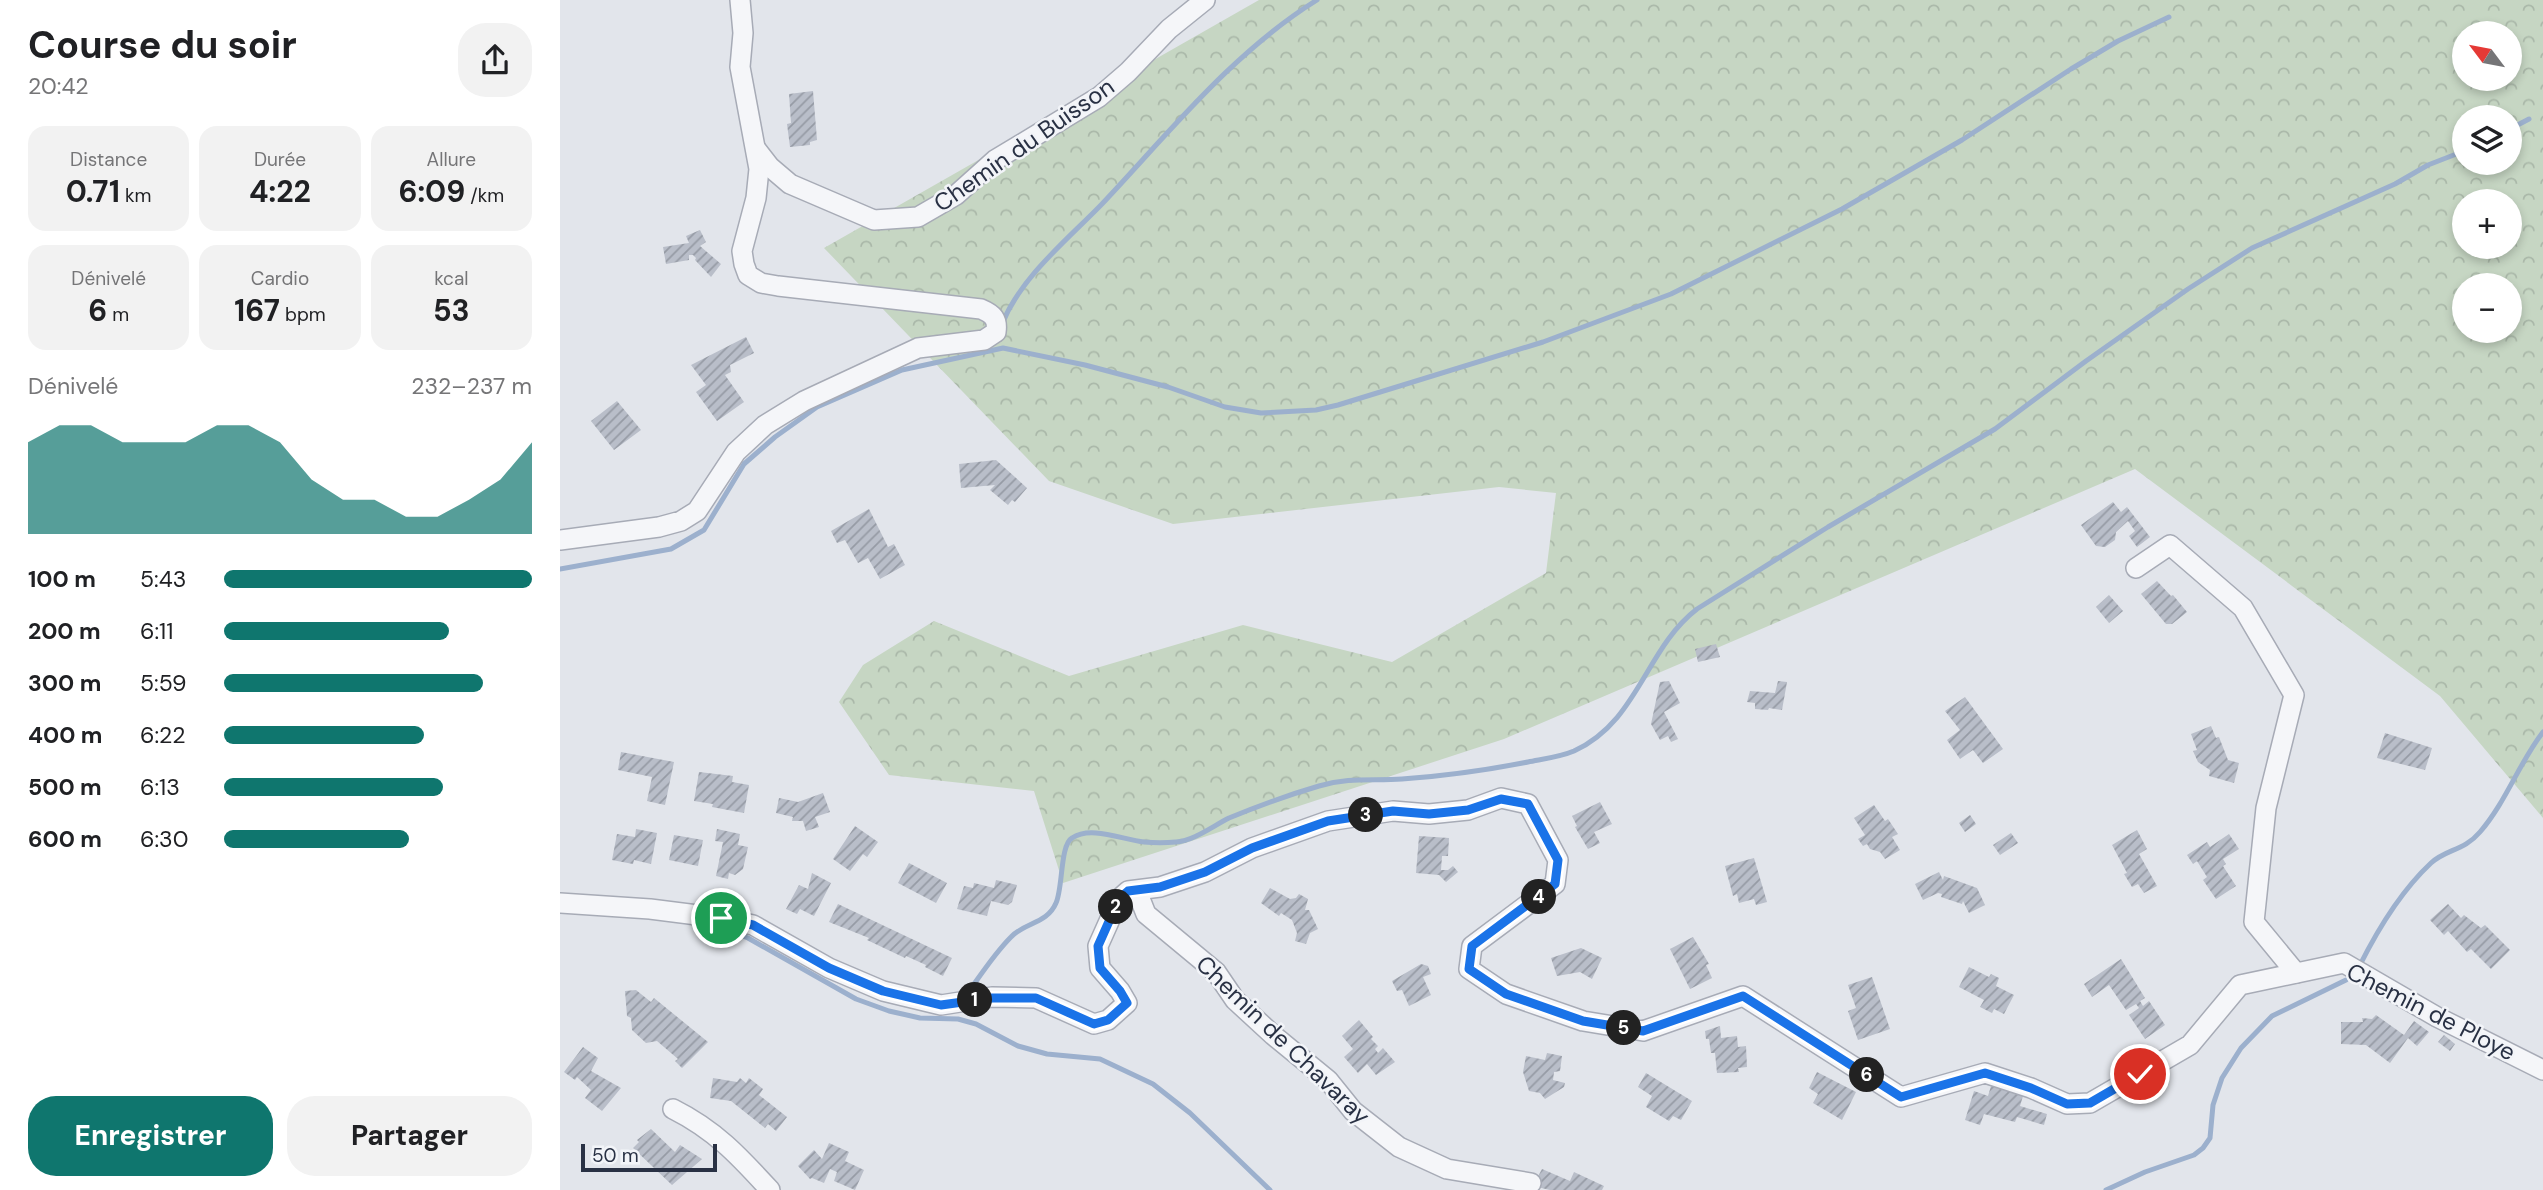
<!DOCTYPE html>
<html lang="fr">
<head>
<meta charset="utf-8">
<style>
  :root { --surface:#fff; --page:#f2f2f2; --text:#202124; --muted:#757577; --accent:#0f766e }
  body { margin:0; font-family:"DM Sans",sans-serif; background:var(--page); color:var(--text); height:100vh; display:flex; flex-direction:column; font-size:26px; white-space:nowrap }
  * { box-sizing:border-box; margin:0 }
  p { font-size:23px; color:var(--muted) }
  .icon { flex:none; width:38px; height:38px; fill:none; stroke:currentColor; stroke-width:2; stroke-linecap:round; stroke-linejoin:round }
  .map { position:relative; flex:1; overflow:hidden }
  .panel { display:flex; flex-direction:column; background:var(--surface); width:560px }
  .panel>* { flex:none }
  .needle { width:46px; rotate:302deg }
  .buttons { position:absolute; left:1892px; top:21px; display:grid; gap:14px }
  .buttons a { display:grid; place-items:center; width:70px; height:70px; border-radius:50%; background:var(--surface); box-shadow:0 4px 10px #0003; font-size:35px }
  .scale { position:absolute; left:21px; bottom:18px; width:136px; box-sizing:border-box; padding-left:7px; border:4px solid #293144; border-top:0; font-size:19px; line-height:24px; white-space:nowrap; color:#293144; -webkit-text-stroke:5px #f2f4f8; paint-order:stroke }
  .pin { position:absolute; display:grid; place-items:center; width:60px; height:60px; color:#fff; margin:-30px; border:4px solid #fff; border-radius:50%; box-shadow:0 2px 7px #0007 }
  .km { position:absolute; width:35px; height:35px; margin:-18px; border-radius:50%; background:#222; color:#fff; font-size:19px; line-height:35px; text-align:center }
  .round { display:grid; place-items:center; flex:none; width:74px; height:74px; border-radius:28px; background:var(--page) }
  .headline { display:flex; align-items:center; justify-content:space-between; height:119px; padding:0 28px }
  h1 { font-size:38px; font-weight:700; line-height:52px }
  .metrics { display:grid; grid-template-columns:repeat(3,1fr); gap:10px; height:119px; padding:7px 28px }
  .metrics div { display:grid; align-content:center; border-radius:18px; background:var(--page); text-align:center }
  .metrics b { font-size:30px; font-weight:700 }
  .metrics small { font-size:19px; font-weight:400 }
  .metrics p { font-size:19px }
  .chart { height:196px; padding:14px 28px }
  .chart p { display:flex; justify-content:space-between }
  .chart svg { width:100%; height:126px; margin-top:7px; fill:var(--accent); opacity:.7 }
  .button { display:flex; gap:14px; margin-top:auto; padding:14px 28px }
  .button a { flex:1; height:80px; border-radius:28px; background:var(--accent); color:#fff; font-size:28px; font-weight:700; line-height:80px; text-align:center }
  .button a+a { background:var(--page); color:var(--text) }
  ul { padding:0 28px; list-style:none; font-size:23px }
  li { display:grid; grid-template-columns:112px 84px 1fr; align-items:center; height:52px }
  li i { height:18px; border-radius:9px; background:var(--accent) }
  main { display:flex; flex:1; min-height:0 }
  .map>svg:first-child { display:block }
  .forest { fill:url(#forest-crowns); fill-rule:evenodd }
  .lines { fill:none; stroke-linecap:round; stroke-linejoin:round }
  .stream { stroke:#9cb0cd; stroke-width:5 }
  .building { fill:url(#building-hatch) }
  .street-casing { stroke:#a7abb6; stroke-width:22 }
  .street { stroke:#f5f6f9; stroke-width:19 }
  .route-casing { stroke:#fff; stroke-width:14 }
  .route { stroke:#1a73e8; stroke-width:9 }
  .labels { text-anchor:middle; stroke-width:5; stroke-linejoin:round; paint-order:stroke }
  .street-label { font-size:24px; fill:#293144; stroke:#f2f4f8 }
</style>
</head>
<body>
<main>
<section class="panel">
<div class="headline"><div><h1>Course du soir</h1><p>20:42</p></div><a class="round"><svg class="icon" aria-label="share" viewBox="0 0 24 24"><path d="M12 15V3M7 8l5-5 5 5M5 13v7h14v-7"/></svg></a></div>
<div class="metrics">
<div><p>Distance</p><b>0.71<small> km</small></b></div>
<div><p>Durée</p><b>4:22</b></div>
<div><p>Allure</p><b>6:09<small> /km</small></b></div>
</div>
<div class="metrics">
<div><p>Dénivelé</p><b>6<small> m</small></b></div>
<div><p>Cardio</p><b>167<small> bpm</small></b></div>
<div><p>kcal</p><b>53</b></div>
</div>
<div class="chart"><p><span>Dénivelé</span>232–237 m</p>
<svg viewBox="0 0 160 44" preserveAspectRatio="none"><path d="M0 44V12L10 6L20 6L30 12L40 12L50 12L60 6L70 6L80 12L90 25L100 32L110 32L120 38L130 38L140 32L150 25L160 12V44z"/></svg>
</div>
<ul>
<li><b>100 m</b>5:43<i style="width:100%"></i></li>
<li><b>200 m</b>6:11<i style="width:73%"></i></li>
<li><b>300 m</b>5:59<i style="width:84%"></i></li>
<li><b>400 m</b>6:22<i style="width:65%"></i></li>
<li><b>500 m</b>6:13<i style="width:71%"></i></li>
<li><b>600 m</b>6:30<i style="width:60%"></i></li>
</ul>
<div class="button"><a>Enregistrer</a><a>Partager</a></div>
</section>
<div class="map">
<svg width="1983" height="1190" viewBox="0 0 1983 1190">
  <defs>
    <pattern id="forest-crowns" width="20" height="18" patternUnits="userSpaceOnUse" patternTransform="scale(1.75)"><rect width="20" height="18" fill="#c6d6c3"/><path d="M2 6a3 3 0 1 1 6 0M12 15a3 3 0 1 1 6 0" fill="none" stroke="#aab8a9"/></pattern>
    <pattern id="building-hatch" width="6" height="6" patternUnits="userSpaceOnUse" patternTransform="scale(1.75)"><rect width="6" height="6" fill="#b9bec9"/><path d="M-1 1l2-2M0 6l6-6M5 7l2-2" fill="none" stroke="#969ba5"/></pattern>
  </defs>
  <rect width="100%" height="100%" fill="#e2e5eb"/>
  <path class="forest" d="M699 0H1983V818L1880 696 1575 469 944 739 503 883 474 791 329 775 279 702 303 665 374 621 509 676 683 625 832 662 986 573 996 493 939 487 613 524 489 481 264 248ZM1904 33H1950V79H1904ZM1904 117H1950V163H1904ZM1904 201H1950V247H1904ZM1904 285H1950V331H1904Z"/>
  <g class="lines">
    <g class="stream">
      <polyline points="1950,129 1969,119"/>
      <path d="M442 324C461 277 506 241 541 205 609 133 672 53 757 0"/>
      <polyline points="0,569 111,549 144,530 184,464 215,437 257,407 342,370 443,348 525,365 608,387 665,407 701,413 756,410 778,405 983,342 1111,294 1282,209 1402,140 1511,69 1558,41 1609,17"/>
      <polyline points="135,924 170,931 188,938 296,999 329,1011 360,1018 398,1019 416,1024 458,1046 487,1054 540,1059 593,1084 630,1113 710,1190"/>
      <path d="M1800 965C1818 929 1841 891 1871 863 1886 849 1904 851 1920 832 1946 802 1959 763 1983 732"/>
      <path d="M412 987C424 970 436 952 451 937 465 922 487 924 496 903 503 888 500 845 512 838 531 825 563 840 584 842 594 843 606 843 616 842 633 841 653 826 669 818 698 806 728 795 759 786 789 777 813 781 842 779 885 776 927 770 968 762 983 759 1000 757 1014 751 1079 721 1085 649 1137 609L1268 527 1435 429 1526 361 1628 289 1692 248 1835 184 1868 165 1904 151"/>
      <polyline points="1546,1190 1585,1172 1634,1155 1643,1148 1650,1138 1653,1105 1662,1078 1681,1048 1712,1016 1786,980"/>
    </g>
  </g>
  <g class="building">
    <polygon points="253,91 257,140 250,142 250,145 230,147 227,124 231,123 229,94"/>
    <polygon points="140,230 146,242 140,246 161,264 151,277 135,260 136,258 133,255 129,255 129,260 106,264 103,247 129,243 126,236"/>
    <polygon points="186,337 194,353 170,365 171,372 165,375 184,402 157,421 136,392 146,385 131,365"/>
    <polygon points="57,401 81,430 54,450 31,421"/>
    <polygon points="436,460 467,488 455,502 452,500 448,505 430,490 435,485 401,488 399,464"/>
    <polygon points="1553,502 1561,512 1567,507 1590,537 1577,547 1569,536 1575,531 1568,521 1556,532 1555,540 1545,547 1536,546 1521,525"/>
    <polygon points="309,509 328,547 334,544 345,565 320,579 308,558 298,563 285,540 277,543 271,531"/>
    <polygon points="1597,581 1611,596 1613,595 1627,612 1612,624 1606,624 1581,594"/>
    <polygon points="1549,595 1563,611 1549,623 1536,607"/>
    <polygon points="1156,644 1160,657 1138,662 1135,649"/>
    <polygon points="1109,681 1120,703 1104,712 1118,739 1111,742 1108,736 1100,740 1091,724 1100,682"/>
    <polygon points="1218,681 1227,682 1222,710 1209,708 1208,710 1195,709 1195,703 1187,702 1190,691 1215,693"/>
    <polygon points="1405,697 1443,749 1423,763 1413,750 1400,759 1387,740 1400,730 1385,711"/>
    <polygon points="1651,726 1656,738 1659,737 1668,760 1679,763 1674,783 1649,776 1650,770 1638,762 1633,751 1637,750 1631,734"/>
    <polygon points="1825,733 1872,748 1865,770 1817,758"/>
    <polygon points="61,752 114,762 105,805 87,801 92,777 58,770"/>
    <polygon points="139,772 173,776 172,782 189,785 184,813 152,807 153,804 134,801"/>
    <polygon points="263,793 270,812 255,817 259,827 246,831 243,821 232,821 233,817 216,813 219,798 238,802"/>
    <polygon points="1040,802 1052,824 1034,832 1040,843 1028,849 1015,827 1017,826 1012,816"/>
    <polygon points="1314,805 1325,821 1328,819 1338,834 1332,837 1340,850 1325,859 1320,852 1310,849 1307,844 1303,846 1298,839 1305,835 1294,818"/>
    <polygon points="1410,815 1416,824 1405,832 1399,823"/>
    <polygon points="295,826 318,842 307,857 303,854 290,871 273,859"/>
    <polygon points="76,829 97,833 91,864 74,860 73,864 52,860 57,834 75,837"/>
    <polygon points="157,829 180,834 178,845 188,847 183,869 175,875 169,873 168,879 156,876 163,842 155,841"/>
    <polygon points="1577,830 1587,849 1579,854 1597,886 1584,893 1578,884 1572,887 1564,874 1567,873 1552,845"/>
    <polygon points="1451,833 1458,843 1440,855 1433,845"/>
    <polygon points="1669,834 1679,849 1663,859 1666,864 1663,866 1676,886 1656,899 1643,880 1647,877 1637,861 1633,864 1627,855 1647,842 1650,847"/>
    <polygon points="114,835 143,840 138,866 109,860"/>
    <polygon points="859,836 889,838 888,856 882,856 881,870 888,870 893,866 898,872 886,882 879,875 856,873"/>
    <polygon points="1194,858 1207,902 1196,905 1194,899 1179,903 1177,894 1173,896 1165,866"/>
    <polygon points="349,863 387,883 376,903 338,883"/>
    <polygon points="1379,872 1383,880 1384,876 1417,888 1425,905 1409,913 1403,901 1402,904 1381,897 1382,894 1378,893 1363,900 1355,884"/>
    <polygon points="252,873 271,883 254,916 240,909 237,914 226,909 239,885 248,889"/>
    <polygon points="436,880 457,885 452,902 448,905 431,901 427,916 397,909 404,886 413,888 414,883 434,888"/>
    <polygon points="710,888 730,899 736,898 739,894 748,899 745,910 749,910 758,929 750,933 746,944 735,941 737,933 732,920 721,913 719,916 701,903"/>
    <polygon points="278,904 392,958 383,976 365,967 366,965 346,956 345,958 307,940 309,938 269,922"/>
    <polygon points="1888,904 1901,918 1904,915 1921,928 1925,925 1950,950 1931,969 1911,949 1907,952 1888,931 1884,935 1870,920"/>
    <polygon points="1133,937 1149,964 1146,965 1152,978 1130,989 1110,949"/>
    <polygon points="1021,948 1042,958 1032,979 1020,972 997,976 991,958"/>
    <polygon points="1561,959 1585,998 1580,1001 1583,1006 1589,1001 1605,1025 1585,1039 1569,1015 1579,1008 1576,1004 1566,1010 1549,985 1532,997 1524,984"/>
    <polygon points="861,964 868,966 871,974 863,977 871,995 849,1006 842,990 837,991 832,981"/>
    <polygon points="1409,967 1429,977 1431,974 1439,978 1436,986 1454,995 1444,1014 1434,1009 1432,1013 1420,1007 1424,1000 1399,987"/>
    <polygon points="1312,977 1330,1029 1298,1040 1288,1011 1296,1008 1288,985"/>
    <polygon points="76,990 91,1002 94,998 148,1042 122,1068 115,1061 118,1059 97,1041 86,1043 72,1030 71,1018 67,1016 65,991"/>
    <polygon points="1816,1015 1844,1035 1854,1021 1869,1032 1857,1046 1848,1038 1830,1063 1806,1045 1781,1044 1781,1022 1803,1022 1802,1018 1812,1019"/>
    <polygon points="799,1020 813,1037 811,1039 818,1046 815,1049 818,1053 823,1048 835,1062 816,1075 807,1064 798,1073 784,1057 793,1049 782,1036"/>
    <polygon points="1160,1026 1161,1038 1177,1036 1178,1047 1186,1046 1187,1067 1178,1068 1179,1072 1157,1073 1155,1053 1151,1053 1149,1039 1146,1039 1145,1031"/>
    <polygon points="1884,1035 1895,1044 1890,1051 1878,1042"/>
    <polygon points="23,1047 38,1058 31,1071 61,1088 42,1111 25,1098 31,1090 17,1077 15,1080 4,1072"/>
    <polygon points="987,1053 1002,1056 1000,1071 994,1072 993,1080 1005,1083 1004,1087 985,1099 980,1093 969,1091 963,1072 966,1056 985,1060"/>
    <polygon points="1257,1072 1296,1092 1282,1120 1253,1103 1258,1094 1249,1088"/>
    <polygon points="1086,1073 1132,1101 1121,1120 1113,1116 1109,1121 1086,1107 1092,1096 1078,1087"/>
    <polygon points="153,1078 177,1082 180,1078 186,1083 189,1078 203,1089 199,1095 227,1117 216,1131 208,1124 205,1128 171,1101 150,1098"/>
    <polygon points="1431,1086 1463,1096 1460,1106 1487,1114 1484,1125 1457,1117 1455,1122 1424,1114 1420,1125 1405,1120 1414,1091 1428,1096"/>
    <polygon points="91,1129 115,1152 120,1145 142,1159 112,1185 73,1148 79,1142 77,1140"/>
    <polygon points="269,1143 289,1152 285,1161 304,1170 295,1190 274,1181 277,1172 270,1169 264,1183 252,1178 250,1179 238,1166 254,1150 262,1159"/>
    <polygon points="982,1169 1010,1181 1014,1172 1044,1186 1042,1190 990,1190 973,1186"/>
  </g>
  <g class="lines">
    <defs>
      <g id="street">
        <polyline points="196,149 210,167 230,184 314,220 358,217 396,195 435,160 539,97 568,72 609,29 645,0"/>
        <path d="M0 540 99 527 121 521 137 511 176 452 205 425 244 401 358 348 424 340 436 332C438 319 433 314 421 309L218 286 201 283 188 275 184 264 182 251 196 198 199 169 180 67 183 33 180 0"/>
        <polyline points="1576,568 1610,545 1683,608 1734,695 1706,808 1694,922 1736,973"/>
        <polyline points="577,891 586,914 656,972 675,1000 713,1035 768,1080 793,1111 839,1147 887,1169 971,1183"/>
        <polyline points="0,903 90,909 161,918 193,925 269,968 323,991 381,1005 432,997 476,998 534,1024 548,1020 567,1003 560,991 540,968 538,946 559,899 568,891 600,887 645,872 692,848 768,821 833,811 869,814 908,810 941,798 968,804 998,860 995,884 912,946 909,969 946,994 1023,1021 1083,1031 1183,996 1341,1097 1425,1073 1471,1088 1507,1104 1530,1103 1630,1045 1680,985 1784,963 1877,1017 1983,1070"/>
        <path d="M113 1109C155 1130 179 1156 210 1190"/>
      </g>
    </defs>
    <use href="#street" class="street-casing"/>
    <use href="#street" class="street"/>
  </g>
  <g class="lines">
    <defs>
      <polyline id="route" points="161,918 193,925 269,968 323,991 381,1005 432,998 476,998 534,1024 548,1020 567,1003 560,991 540,968 538,946 559,899 568,891 600,887 645,872 692,848 768,821 833,811 869,814 908,810 941,799 968,804 998,860 995,884 912,946 909,969 946,994 1023,1021 1083,1031 1183,996 1341,1097 1425,1073 1471,1088 1507,1104 1530,1103 1580,1074"/>
    </defs>
    <use href="#route" class="route-casing"/>
    <use href="#route" class="route"/>
  </g>
  <g class="labels">
    <g class="street-label">
      <text transform="translate(464 145) rotate(-35)" y="8">Chemin du Buisson</text>
      <text transform="translate(1871 1012) rotate(27)" y="8">Chemin de Ploye</text>
      <text transform="translate(723 1040) rotate(44)" y="8">Chemin de Chavaray</text>
    </g>
  </g>
</svg>
<div class="buttons">
<a><svg class="needle" viewBox="-14 -14 28 28"><path d="M0-13l5 13h-10z" fill="#e53935"/><path d="M0 13l5-13h-10z" fill="#757577"/></svg></a>
<a><svg class="icon" aria-label="layers" viewBox="0 0 24 24"><path d="M12 4l9 5-9 5-9-5zM3 14l9 5 9-5"/></svg></a>
<a>+</a>
<a>−</a>
</div>
<div class="scale">50 m</div>
<div class="pin" style="left:161px;top:918px;background:#1e9e55"><svg class="icon" aria-label="arrive" viewBox="0 0 24 24"><path d="M6 21V4h12l-3 4 3 4H6"/></svg></div>
<div class="pin" style="left:1580px;top:1074px;background:#d93025"><svg class="icon" aria-label="check" viewBox="0 0 24 24"><path d="M5 12l5 5 9-10"/></svg></div>
<b class="km" style="left:415px;top:1000px">1</b>
<b class="km" style="left:556px;top:907px">2</b>
<b class="km" style="left:806px;top:815px">3</b>
<b class="km" style="left:979px;top:897px">4</b>
<b class="km" style="left:1064px;top:1028px">5</b>
<b class="km" style="left:1307px;top:1075px">6</b>
</div>
</main>
</body>
</html>
